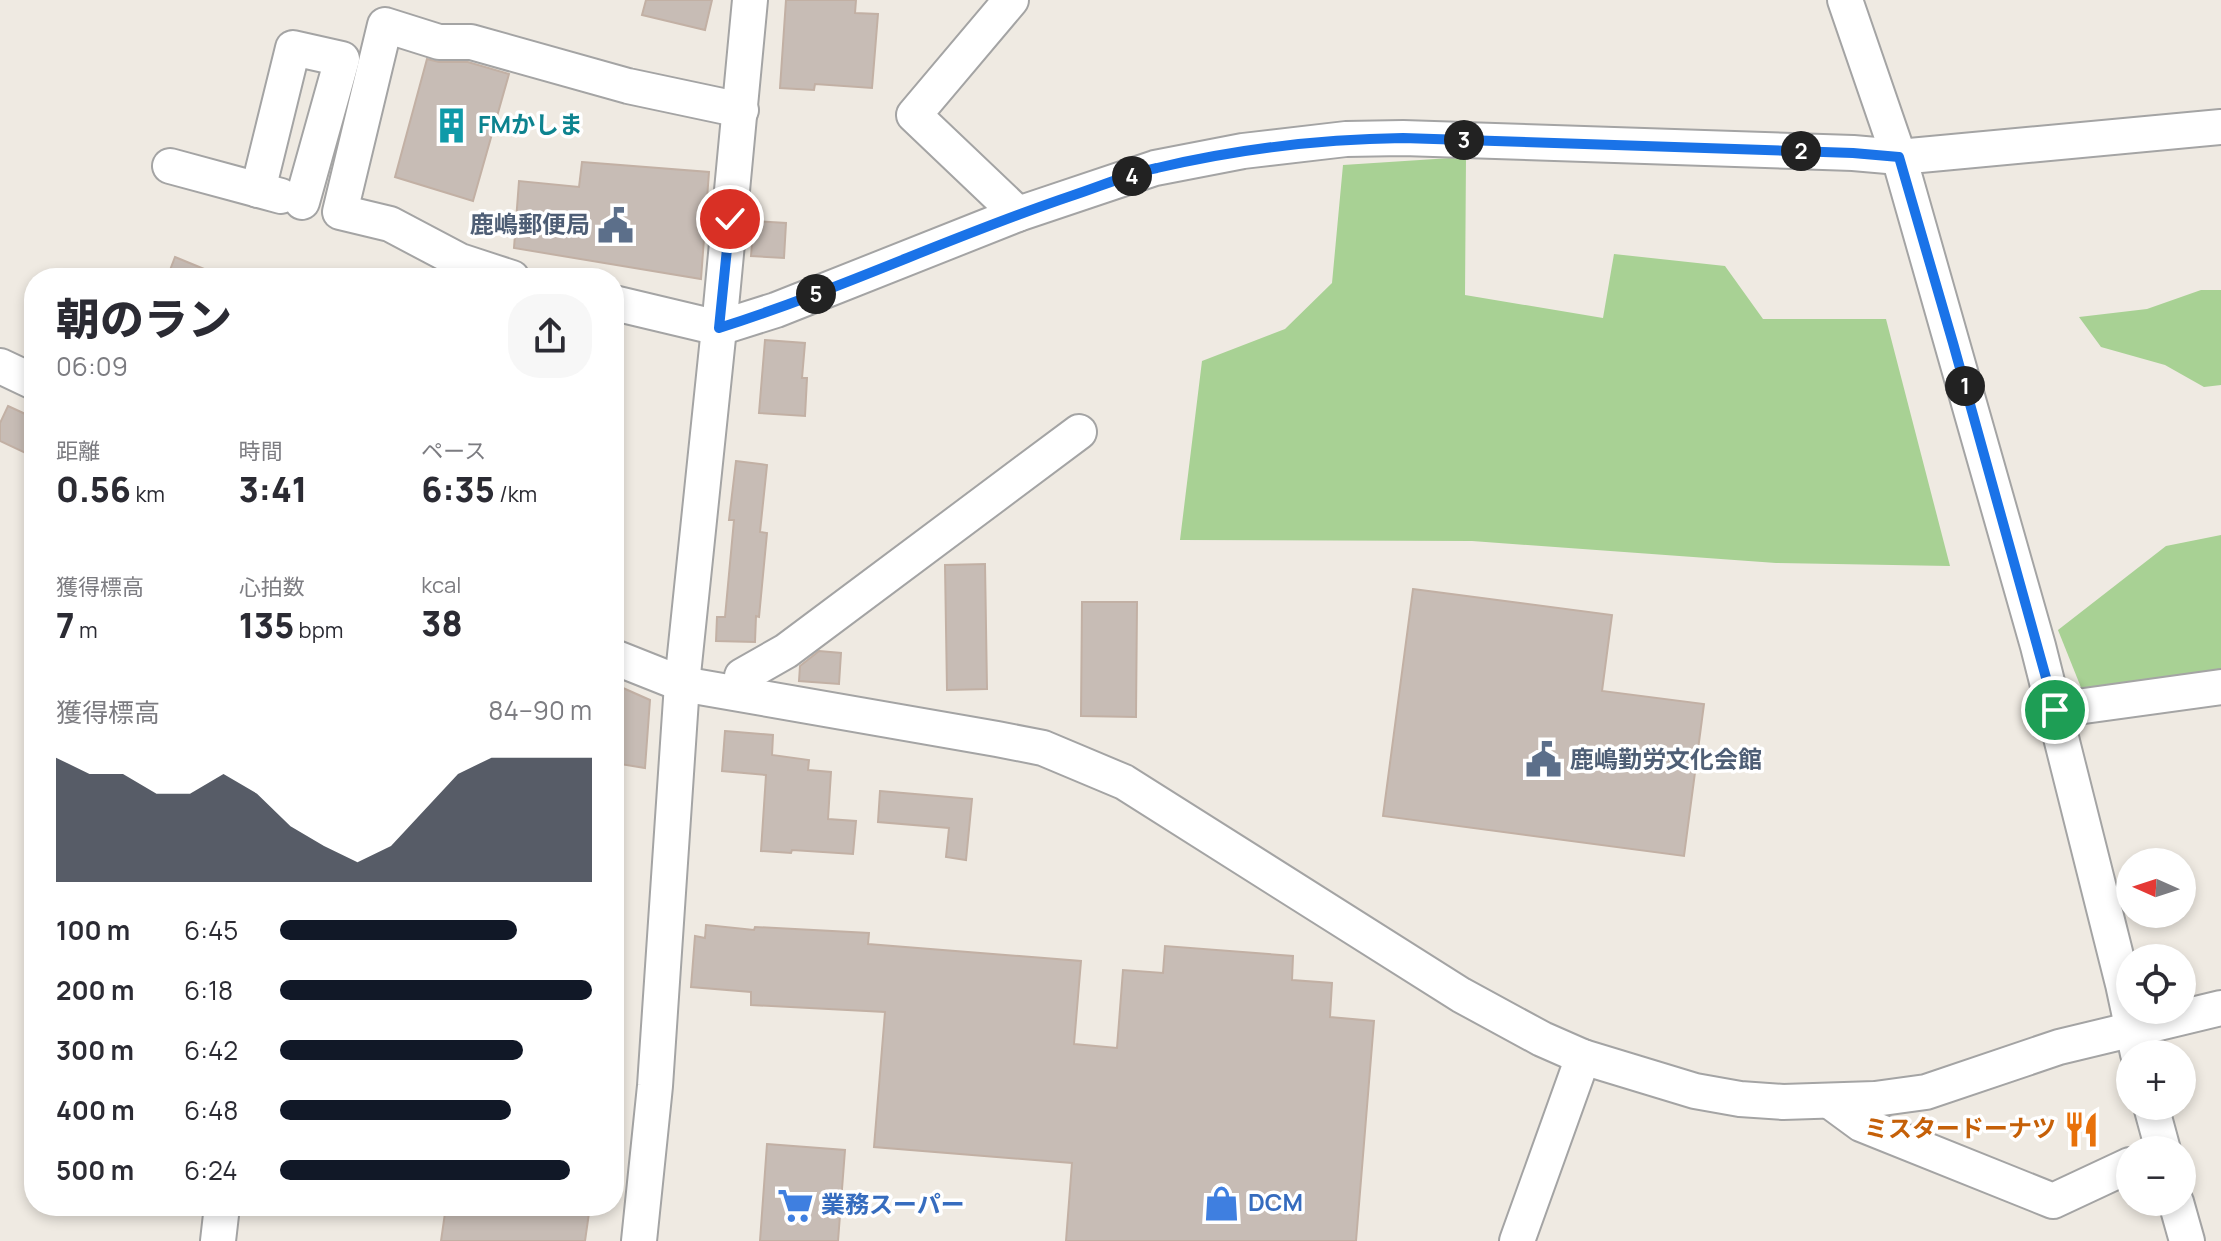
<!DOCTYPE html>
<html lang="ja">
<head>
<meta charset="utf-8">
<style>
  :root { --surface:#fff; --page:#f7f7f7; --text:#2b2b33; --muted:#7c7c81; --accent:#111827 }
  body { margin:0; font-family:Manrope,"Noto Sans JP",sans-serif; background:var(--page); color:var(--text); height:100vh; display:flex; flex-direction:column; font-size:30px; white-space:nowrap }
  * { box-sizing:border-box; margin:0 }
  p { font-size:26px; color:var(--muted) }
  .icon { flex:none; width:44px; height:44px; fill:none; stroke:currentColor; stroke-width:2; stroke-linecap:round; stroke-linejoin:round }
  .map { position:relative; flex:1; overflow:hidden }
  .drawer { position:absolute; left:24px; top:268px; width:600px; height:948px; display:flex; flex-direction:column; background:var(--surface); border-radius:32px; box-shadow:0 4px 12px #0003 }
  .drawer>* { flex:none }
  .needle { width:52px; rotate:273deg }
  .controls { position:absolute; left:2116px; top:848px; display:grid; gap:16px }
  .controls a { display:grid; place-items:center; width:80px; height:80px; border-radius:50%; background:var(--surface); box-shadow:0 4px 12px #0003; font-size:40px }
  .pin { position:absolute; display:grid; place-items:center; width:68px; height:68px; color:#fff; margin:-34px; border:4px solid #fff; border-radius:50%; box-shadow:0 2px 8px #0007 }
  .km { position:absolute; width:40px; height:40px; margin:-20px; border-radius:50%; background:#222; color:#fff; font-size:22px; line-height:40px; text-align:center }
  .round { display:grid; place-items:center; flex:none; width:84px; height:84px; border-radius:32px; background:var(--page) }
  .summary { display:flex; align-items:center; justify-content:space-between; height:136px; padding:0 32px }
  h1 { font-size:44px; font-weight:800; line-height:60px }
  .metrics { display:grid; grid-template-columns:repeat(3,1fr); gap:12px; height:136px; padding:8px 32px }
  .metrics div { display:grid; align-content:center }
  .metrics b { font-size:34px; font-weight:800 }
  .metrics small { font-size:22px; font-weight:400 }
  .metrics p { font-size:22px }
  .chart { height:224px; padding:16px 32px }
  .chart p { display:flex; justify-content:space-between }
  .chart svg { width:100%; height:144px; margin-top:8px; fill:var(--accent); opacity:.7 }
  ul { padding:0 32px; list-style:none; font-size:26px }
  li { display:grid; grid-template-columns:128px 96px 1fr; align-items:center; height:60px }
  li i { height:20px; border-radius:10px; background:var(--accent) }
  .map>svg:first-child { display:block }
  .forest { fill:#a8d194 }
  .building { fill:#c7bcb5; stroke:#c2b0a4; stroke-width:2 }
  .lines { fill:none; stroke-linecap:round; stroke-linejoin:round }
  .minor-casing { stroke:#a4a4a4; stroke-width:38 }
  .minor { stroke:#fff; stroke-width:34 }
  .route-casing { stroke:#fff; stroke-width:16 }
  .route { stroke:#1a73e8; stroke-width:10 }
  .labels { text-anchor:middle; stroke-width:7; stroke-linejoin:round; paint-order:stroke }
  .culture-label { font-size:24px; font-weight:bold; fill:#0d838f; stroke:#fff; text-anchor:start }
  .service-label { font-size:24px; font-weight:bold; fill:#4e5e75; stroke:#fff; text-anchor:end }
  .food-label { font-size:24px; font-weight:bold; fill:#c56008; stroke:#fff; text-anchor:end }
  .shop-label { font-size:24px; font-weight:bold; fill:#366cbe; stroke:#fff; text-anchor:start }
</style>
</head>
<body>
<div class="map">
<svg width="2221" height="1241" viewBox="0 0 2221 1241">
  <rect width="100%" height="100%" fill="#efeae2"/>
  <g class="forest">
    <polygon points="1466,157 1465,295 1603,318 1614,254 1725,266 1763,319 1886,319 1950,566 1776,563 1472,541 1180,540 1202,361 1285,329 1332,283 1343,165"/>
    <polygon points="2201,290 2221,290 2221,385 2204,387 2165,365 2101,347 2079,317 2147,309"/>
    <polygon points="2221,535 2221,674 2084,695 2058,630 2166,546"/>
  </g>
  <g class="building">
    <polygon points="646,0 712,0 705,30 642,15"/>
    <polygon points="786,0 856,0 855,13 878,14 872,88 815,84 814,90 780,88"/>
    <polygon points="427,59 439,62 468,62 509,74 473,201 395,177"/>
    <polygon points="582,162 709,172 701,279 514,248 519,181 579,187"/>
    <polygon points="754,221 786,223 784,258 751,256"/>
    <polygon points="175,257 226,278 167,278"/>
    <polygon points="765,340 805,343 802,378 807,378 805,416 759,413"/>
    <polygon points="8,406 34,418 34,457 0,441 0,423"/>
    <polygon points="736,461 767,465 760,532 767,533 759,617 756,616 755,642 716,641 717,617 725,617 734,520 729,520"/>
    <polygon points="985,564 987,689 947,690 945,565"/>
    <polygon points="1413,589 1612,615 1602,691 1704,704 1684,856 1383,816"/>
    <polygon points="1082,602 1137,602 1136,717 1081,716"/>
    <polygon points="819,651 841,653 839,684 799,681 800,666"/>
    <polygon points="614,684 650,700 645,768 614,763"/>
    <polygon points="725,731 773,735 772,755 809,760 808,770 831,772 828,819 856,821 853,854 792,850 791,853 761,851 766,775 722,771"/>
    <polygon points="880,791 972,799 966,860 946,857 949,828 878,822"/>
    <polygon points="706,925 754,930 755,927 869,933 868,944 1081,961 1074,1044 1117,1048 1123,970 1163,973 1165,946 1293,956 1292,980 1332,983 1330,1017 1374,1021 1356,1241 1066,1241 1072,1163 874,1147 885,1012 751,1005 751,992 691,987 695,936 705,938"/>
    <polygon points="767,1144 845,1150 838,1241 760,1241"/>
    <polygon points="446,1206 590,1206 585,1241 441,1241"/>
  </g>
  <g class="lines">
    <defs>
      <g id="minor">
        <polyline points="1011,0 914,115 1018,214"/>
        <polyline points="1845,0 1899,157 2038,646 2123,984 2138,1054"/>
        <polyline points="170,166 281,196"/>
        <polyline points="258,190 293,48 342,59 302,202"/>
        <polyline points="512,278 460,261 390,224 340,212 385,25 439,42 471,42 628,86 741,110"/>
        <polyline points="614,303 719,328 776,310 1018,214 1155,168 1243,151 1346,139 1403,138 1853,153 1899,157 2221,127"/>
        <polyline points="0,366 34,382"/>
        <polyline points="614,657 682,684 997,739 1043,748 1124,782 1461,995 1542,1039 1583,1057 1695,1091 1740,1099 1783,1102 1875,1099 1926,1092 2059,1047 2221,1008"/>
        <polyline points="742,676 786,651 1079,432"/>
        <polyline points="2055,710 2221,687"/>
        <polyline points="1831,1102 1861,1124 2053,1201 2130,1165"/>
        <polyline points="2151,1106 2163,1150"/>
        <polyline points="2176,1202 2187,1241"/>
        <polyline points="218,1241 222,1206"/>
        <polyline points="639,1241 655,1086 682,684 719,328 750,0"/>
        <polyline points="1517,1241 1583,1057"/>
      </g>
    </defs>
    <use href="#minor" class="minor-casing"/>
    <use href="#minor" class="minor"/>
  </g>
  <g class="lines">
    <defs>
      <path id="route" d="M730 219 719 328C839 290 952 236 1071 196 1099 187 1128 174 1157 168 1238 149 1321 139 1403 138L1853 153 1899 157 1953 343 2055 710"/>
    </defs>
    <use href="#route" class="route-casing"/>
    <use href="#route" class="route"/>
  </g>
  <defs>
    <symbol id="building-bare" viewBox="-9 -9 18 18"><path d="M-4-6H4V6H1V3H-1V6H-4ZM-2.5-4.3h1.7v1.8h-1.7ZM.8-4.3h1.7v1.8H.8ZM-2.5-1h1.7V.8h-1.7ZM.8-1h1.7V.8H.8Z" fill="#0f9aa8" stroke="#fff" stroke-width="2.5" paint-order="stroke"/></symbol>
    <symbol id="civic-bare" viewBox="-9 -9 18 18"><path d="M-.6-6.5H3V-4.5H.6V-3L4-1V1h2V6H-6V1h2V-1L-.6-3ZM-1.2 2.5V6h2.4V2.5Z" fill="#5c6f8a" stroke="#fff" stroke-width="2.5" paint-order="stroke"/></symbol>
    <symbol id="restaurant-bare" viewBox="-9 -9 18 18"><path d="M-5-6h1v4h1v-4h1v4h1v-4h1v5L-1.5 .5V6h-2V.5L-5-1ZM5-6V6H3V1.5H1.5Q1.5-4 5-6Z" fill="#e8710a" stroke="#fff" stroke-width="2.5" paint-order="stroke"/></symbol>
    <symbol id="shop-bare" viewBox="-9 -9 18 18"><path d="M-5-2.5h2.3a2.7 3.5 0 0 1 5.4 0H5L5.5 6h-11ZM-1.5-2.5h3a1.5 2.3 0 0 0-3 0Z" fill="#3f7fe0" stroke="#fff" stroke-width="2.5" paint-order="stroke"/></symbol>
    <symbol id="supermarket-bare" viewBox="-9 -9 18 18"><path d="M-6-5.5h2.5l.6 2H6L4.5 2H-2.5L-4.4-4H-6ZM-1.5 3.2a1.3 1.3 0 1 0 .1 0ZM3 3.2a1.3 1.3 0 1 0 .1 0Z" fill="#3f7fe0" stroke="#fff" stroke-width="2.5" paint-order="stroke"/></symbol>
  </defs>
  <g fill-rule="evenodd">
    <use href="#building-bare" x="426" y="100" width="51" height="51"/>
    <use href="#civic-bare" x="590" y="200" width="51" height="51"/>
    <use href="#civic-bare" x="1518" y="734" width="51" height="51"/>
    <use href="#restaurant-bare" x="2056" y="1104" width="51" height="51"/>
    <use href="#shop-bare" x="1196" y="1178" width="51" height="51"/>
    <use href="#supermarket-bare" x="770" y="1180" width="51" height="51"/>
  </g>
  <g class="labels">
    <g class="culture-label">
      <text x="478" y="133">FMかしま</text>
    </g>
    <g class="service-label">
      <text x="590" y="233">鹿嶋郵便局</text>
      <text x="1570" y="768" text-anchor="start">鹿嶋勤労文化会館</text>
    </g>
    <g class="food-label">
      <text x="2056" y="1137">ミスタードーナツ</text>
    </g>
    <g class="shop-label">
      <text x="1248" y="1211">DCM</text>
      <text x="821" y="1213">業務スーパー</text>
    </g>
  </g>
</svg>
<div class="controls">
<a><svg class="needle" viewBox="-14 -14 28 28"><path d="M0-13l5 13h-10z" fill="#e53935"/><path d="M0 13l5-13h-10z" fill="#7c7c81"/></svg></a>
<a><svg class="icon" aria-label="locate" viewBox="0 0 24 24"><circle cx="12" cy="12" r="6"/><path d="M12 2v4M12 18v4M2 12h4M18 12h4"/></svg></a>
<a>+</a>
<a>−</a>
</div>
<div class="pin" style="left:2055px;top:710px;background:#1e9e55"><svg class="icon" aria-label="arrive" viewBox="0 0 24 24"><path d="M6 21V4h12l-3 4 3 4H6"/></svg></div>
<div class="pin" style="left:730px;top:219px;background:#d93025"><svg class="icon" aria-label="check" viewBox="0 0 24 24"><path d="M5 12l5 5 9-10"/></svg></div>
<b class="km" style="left:1965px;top:386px">1</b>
<b class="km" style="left:1801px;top:151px">2</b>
<b class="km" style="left:1464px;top:140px">3</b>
<b class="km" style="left:1132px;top:176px">4</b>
<b class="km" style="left:816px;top:294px">5</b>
<section class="drawer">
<div class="summary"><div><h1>朝のラン</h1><p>06:09</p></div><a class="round"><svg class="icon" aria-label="share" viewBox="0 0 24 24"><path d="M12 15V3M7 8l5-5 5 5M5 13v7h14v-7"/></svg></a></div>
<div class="metrics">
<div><p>距離</p><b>0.56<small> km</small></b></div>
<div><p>時間</p><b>3:41</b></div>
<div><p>ペース</p><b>6:35<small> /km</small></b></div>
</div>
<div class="metrics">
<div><p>獲得標高</p><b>7<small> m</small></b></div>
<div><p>心拍数</p><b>135<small> bpm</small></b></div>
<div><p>kcal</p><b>38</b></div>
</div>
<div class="chart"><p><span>獲得標高</span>84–90 m</p>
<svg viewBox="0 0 160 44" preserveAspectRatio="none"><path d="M0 44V6L10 11L20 11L30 17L40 17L50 11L60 17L70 27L80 33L90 38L100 33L110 22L120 11L130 6L140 6L150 6L160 6V44z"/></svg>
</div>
<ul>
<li><b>100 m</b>6:45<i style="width:76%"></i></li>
<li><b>200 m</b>6:18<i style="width:100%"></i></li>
<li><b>300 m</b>6:42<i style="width:78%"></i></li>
<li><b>400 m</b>6:48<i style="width:74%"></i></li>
<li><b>500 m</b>6:24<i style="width:93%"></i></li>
</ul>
</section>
</div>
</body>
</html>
